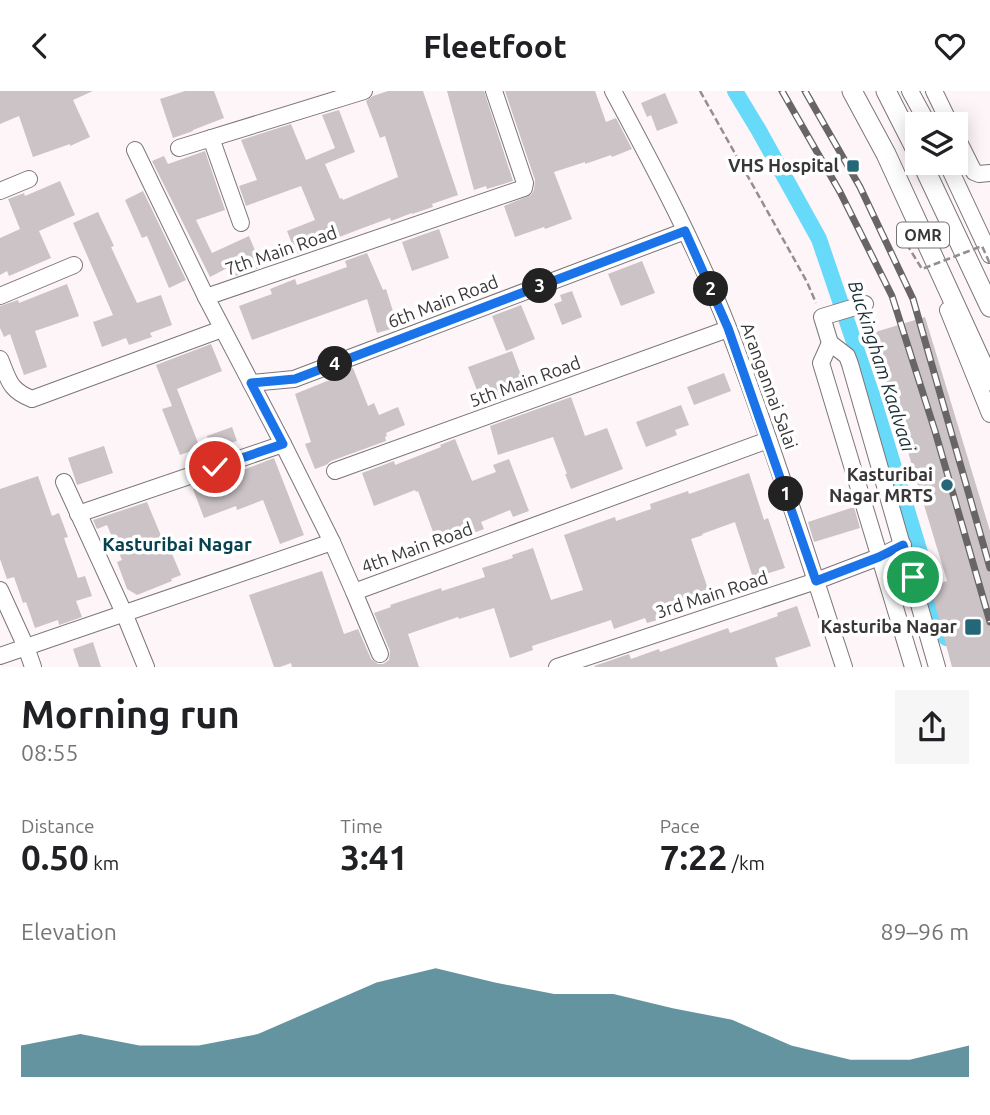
<!DOCTYPE html>
<html lang="en">
<head>
<meta charset="utf-8">
<style>
  :root { --surface:#fff; --page:#f6f6f6; --text:#202124; --muted:#757577; --accent:#236779 }
  body { margin:0; font-family:Ubuntu,sans-serif; background:var(--page); color:var(--text); height:100vh; display:flex; flex-direction:column; font-size:26px; white-space:nowrap }
  * { box-sizing:border-box; margin:0 }
  p { font-size:23px; color:var(--muted) }
  .icon { flex:none; width:38px; height:38px; fill:none; stroke:currentColor; stroke-width:2; stroke-linecap:round; stroke-linejoin:round }
  .map { position:relative; height:576px; overflow:hidden }
  .details { display:flex; flex-direction:column; background:var(--surface); flex:1 }
  .details>* { flex:none }
  .controls { position:absolute; left:905px; top:21px; display:grid; gap:14px }
  .controls a { display:grid; place-items:center; width:63px; height:63px; border-radius:0px; background:var(--surface); box-shadow:0 4px 18px #0003; font-size:35px }
  .pin { position:absolute; display:grid; place-items:center; width:60px; height:60px; color:#fff; margin:-30px; border:4px solid #fff; border-radius:50%; box-shadow:0 2px 7px #0007 }
  .km { position:absolute; width:35px; height:35px; margin:-18px; border-radius:50%; background:#222; color:#fff; font-size:19px; line-height:35px; text-align:center }
  .round { display:grid; place-items:center; flex:none; width:74px; height:74px; border-radius:0px; background:var(--page) }
  .head { display:flex; align-items:center; justify-content:space-between; height:119px; padding:0 21px }
  h1 { font-size:38px; font-weight:600; line-height:52px }
  .metrics { display:grid; grid-template-columns:repeat(3,1fr); gap:10px; height:119px; padding:7px 21px }
  .metrics div { display:grid; align-content:center }
  .metrics b { font-size:35px; font-weight:600 }
  .metrics small { font-size:19px; font-weight:400 }
  .metrics p { font-size:19px }
  .chart { height:196px; padding:14px 21px }
  .chart p { display:flex; justify-content:space-between }
  .chart svg { width:100%; height:126px; margin-top:7px; fill:var(--accent); opacity:.7 }
  header { display:flex; justify-content:space-between; align-items:center; height:91px; padding:0 21px; background:var(--surface); font-size:32px; font-weight:600 }
  .map>svg:first-child { display:block }
  .lines { fill:none; stroke-linecap:round; stroke-linejoin:round }
  .canal { stroke:#68daf9; stroke-width:16 }
  .building { fill:#cbc3c6 }
  .minor-casing { stroke:#7c7577; stroke-width:18 }
  .major-casing { stroke:#7c7577; stroke-width:21 }
  .path { stroke:#948e90; stroke-width:2.5; stroke-dasharray:7 3.5; stroke-linecap:butt }
  .minor { stroke:#fff; stroke-width:16 }
  .major { stroke:#fff; stroke-width:19 }
  .rail-casing { stroke:#696566; stroke-width:7 }
  .rail { stroke:#fff; stroke-width:4.5; stroke-dasharray:13; stroke-linecap:butt }
  .path-bridge { stroke:#948e90; stroke-width:2.5; stroke-dasharray:7 3.5; stroke-linecap:butt }
  .route-casing { stroke:#fff; stroke-width:14 }
  .route { stroke:#1a73e8; stroke-width:9 }
  .poi-dot { fill:#236779; stroke:#fff; stroke-width:2.5 }
  .labels { text-anchor:middle; stroke-width:7; stroke-linejoin:round; paint-order:stroke }
  .shield { fill:#fff; stroke:#757374; stroke-width:2 }
  .shield-label { font-size:16px; font-weight:bold; fill:#3a3738 }
  .poi-label { font-size:18px; font-weight:bold; fill:#3a3738; stroke:#fff; text-anchor:end }
  .street-label { font-size:18px; fill:#3a3738; stroke:#fff }
  .water-label { font-size:19px; font-style:italic; fill:#1a2e34; stroke:#fff }
  .neighbourhood-label { font-size:19px; font-weight:bold; fill:#06424f; stroke:#fff }
</style>
</head>
<body>
<header><svg class="icon" aria-label="back" viewBox="0 0 24 24"><path d="M15 5l-7 7 7 7"/></svg>Fleetfoot<svg class="icon" aria-label="heart" viewBox="0 0 24 24"><path d="M12 20l-8-8c-3-5 5-10 8-4 3-6 11-1 8 4z"/></svg></header>
<div class="map">
<svg width="990" height="576" viewBox="0 0 990 576">
  <rect width="100%" height="100%" fill="#fef5f8"/>
  <g class="lines">
    <polyline class="canal" points="735,0 758,38 819,148 872,304 946,547"/>
  </g>
  <g class="building">
    <polygon points="0,0 93,0 73,9 90,46 70,55 70,53 33,66 19,25 0,33"/>
    <polygon points="185,0 214,0 224,27 193,39 193,40 173,47 160,8"/>
    <polygon points="388,0 423,0 458,104 432,113 433,116 412,123 412,122 391,130 390,127 360,138 296,163 287,140 315,129 301,95 246,115 239,95 257,89 241,49 291,33 306,69 335,57 322,24 339,19 355,61 325,73 340,108 342,107 343,109 398,86 385,45 380,47 366,10 373,5"/>
    <polygon points="447,0 484,0 513,90 487,98 486,95 474,99"/>
    <polygon points="505,0 595,0 606,31 616,27 632,58 612,66 611,64 585,73 585,71 554,81 572,128 545,138 544,136 515,146 504,115 531,104 534,99 535,89"/>
    <polygon points="665,2 678,32 657,40 651,24 647,26 641,12"/>
    <polygon points="205,60 225,119 196,129 212,162 249,145 262,176 235,185 231,175 210,186 152,70 164,65 168,73"/>
    <polygon points="60,90 75,124 39,140 51,167 9,185 7,180 0,184 0,147 20,138 8,108 24,102 25,105"/>
    <polygon points="143,100 186,189 169,197 147,145 142,147 125,109"/>
    <polygon points="98,121 114,155 111,156 137,212 161,204 172,234 150,242 152,246 129,254 126,247 102,256 93,231 113,224 73,132"/>
    <polygon points="439,138 449,167 412,180 402,151"/>
    <polygon points="367,162 383,199 386,198 398,236 377,242 367,208 252,249 239,215 272,203 270,198 295,188 297,194 347,176 345,170"/>
    <polygon points="642,170 655,202 621,215 608,183"/>
    <polygon points="67,193 79,225 35,240 47,276 24,284 10,243 4,246 0,237 0,215 18,209 19,212"/>
    <polygon points="572,200 582,226 562,234 554,213 562,210 560,204"/>
    <polygon points="521,214 535,248 506,260 492,225"/>
    <polygon points="925,226 990,440 990,576 952,576 930,495 947,490 872,242"/>
    <polygon points="211,253 222,280 177,298 200,357 180,364 162,318 172,315 156,274"/>
    <polygon points="512,260 525,295 501,304 503,308 483,315 468,276"/>
    <polygon points="353,277 368,315 374,312 379,324 398,316 405,334 386,342 387,345 385,346 386,350 331,370 326,374 315,378 305,353 311,351 295,303 332,288 331,285"/>
    <polygon points="724,282 731,300 694,314 687,296"/>
    <polygon points="571,306 585,345 607,337 623,378 571,398 565,383 567,383 553,346 498,364 490,335"/>
    <polygon points="681,314 689,334 675,339 677,344 646,356 636,331"/>
    <polygon points="232,336 237,350 227,353 229,358 214,363 207,345"/>
    <polygon points="455,348 472,390 496,381 493,374 509,368 529,420 513,426 510,419 481,431 484,438 453,450 451,444 436,449 418,400 416,401 415,399 374,415 362,382 394,370 395,374 441,356 440,354"/>
    <polygon points="104,355 113,382 77,394 68,367"/>
    <polygon points="274,367 304,444 280,453 263,409 237,419 236,415 204,427 193,398"/>
    <polygon points="749,382 764,429 768,427 785,477 753,487 735,431 702,443 703,444 691,448 708,498 679,508 683,522 647,532 645,527 614,538 611,529 532,555 533,559 510,567 494,517 459,528 458,526 408,543 419,576 292,576 291,572 280,576 274,576 249,504 322,480 344,543 358,538 371,568 378,573 383,573 389,569 390,560 374,522 391,516 390,514 441,497 442,500 485,486 482,477 513,467 512,464 533,457 551,509 583,499 564,444 615,426 616,430 651,418 650,413 688,400 689,403"/>
    <polygon points="38,385 52,425 59,422 68,446 64,447 78,487 85,485 92,505 76,510 82,526 59,534 58,529 35,537 26,511 23,512 14,486 7,488 0,468 0,398"/>
    <polygon points="147,411 164,452 167,451 181,484 171,488 172,490 137,504 127,498 117,471 122,469 107,434 97,438 93,429"/>
    <polygon points="854,416 860,437 814,451 808,431"/>
    <polygon points="797,515 811,555 775,567 778,576 595,576 594,575 629,563 631,568 659,558 660,561 728,537 730,542 778,525 777,522"/>
    <polygon points="93,551 101,576 79,576 73,558"/>
  </g>
  <g class="lines">
    <defs>
      <g id="minor">
        <path d="M613 0C655 78 697 157 729 239 771 350 807 463 844 576"/>
        <polyline points="910,0 928,33"/>
        <polyline points="934,0 950,33"/>
        <polyline points="956,45 974,81 979,83 990,82"/>
        <polyline points="211,47 241,132"/>
        <polyline points="179,57 364,0"/>
        <polyline points="135,59 206,206 524,97 525,92 494,0"/>
        <polyline points="947,72 990,164"/>
        <polyline points="0,100 29,88"/>
        <polyline points="0,205 74,174"/>
        <polyline points="206,206 283,353 332,451"/>
        <polyline points="865,213 822,226 830,252 847,265 850,273 937,576"/>
        <polyline points="948,219 990,323"/>
        <polyline points="830,252 821,272 913,576"/>
        <path d="M0 268C9 289 9 299 32 308L222 238"/>
        <polyline points="251,292 294,288 685,140"/>
        <polyline points="335,380 728,238"/>
        <polyline points="64,391 124,522 146,576"/>
        <polyline points="78,423 283,353"/>
        <polyline points="0,499 26,556 33,576"/>
        <polyline points="354,501 380,563"/>
        <polyline points="0,565 332,451 354,501 768,349"/>
        <polyline points="557,576 816,490 879,466 903,454"/>
      </g>
      <g id="major">
        <polyline points="852,0 886,63 990,290"/>
        <polyline points="886,0 917,61"/>
        <polyline points="922,72 990,216"/>
      </g>
    </defs>
    <use href="#minor" class="minor-casing"/>
    <use href="#major" class="major-casing"/>
    <polyline class="path" points="700,0 807,191 816,212"/>
    <use href="#minor" class="minor"/>
    <use href="#major" class="major"/>
    <defs>
      <g id="rail">
        <polyline points="782,0 840,101 892,205 935,340 990,531"/>
        <polyline points="805,0 860,96 913,208 990,477"/>
      </g>
    </defs>
    <use href="#rail" class="rail-casing"/>
    <use href="#rail" class="rail"/>
    <polyline class="path-bridge" points="901,144 922,178 982,155 990,173"/>
  </g>
  <g class="lines">
    <defs>
      <polyline id="route" points="215,376 283,353 251,292 295,288 685,140 728,237 816,490 879,466 903,454 913,486"/>
    </defs>
    <use href="#route" class="route-casing"/>
    <use href="#route" class="route"/>
  </g>
  <g class="poi-dot">
    <rect x="846" y="68" width="14" height="14" rx="3.5"/>
    <circle cx="947" cy="394" r="7"/>
    <rect x="964" y="527" width="18" height="18" rx="3.5"/>
  </g>
  <g class="labels">
    <rect class="shield" x="897" y="131.5" width="52" height="25" rx="5"/>
    <g class="shield-label">
      <text x="923" y="150">OMR</text>
    </g>
    <g class="poi-label">
      <text x="839" y="81">VHS Hospital</text>
      <text x="933" y="390">Kasturibai<tspan x="933" dy="21">Nagar MRTS</tspan></text>
      <text x="957" y="542">Kasturiba Nagar</text>
    </g>
    <g class="street-label">
      <text transform="translate(281 160) rotate(-19)" y="6">7th Main Road</text>
      <text transform="translate(443 211) rotate(-21)" y="6">6th Main Road</text>
      <text transform="translate(525 291) rotate(-20)" y="6">5th Main Road</text>
      <text transform="translate(769 295) rotate(70)" y="6">Arangannai Salai</text>
      <text transform="translate(417 457) rotate(-20)" y="6">4th Main Road</text>
      <text transform="translate(712 504) rotate(-18)" y="6">3rd Main Road</text>
    </g>
    <g class="water-label">
      <text transform="translate(882 275) rotate(72)" y="7">Buckingham Kaalvaai</text>
    </g>
    <g class="neighbourhood-label">
      <text x="177" y="460">Kasturibai Nagar</text>
    </g>
  </g>
</svg>
<div class="controls">
<a><svg class="icon" aria-label="layers" viewBox="0 0 24 24"><path d="M12 4l9 5-9 5-9-5zM3 14l9 5 9-5"/></svg></a>
</div>
<div class="pin" style="left:913px;top:486px;background:#1e9e55"><svg class="icon" aria-label="arrive" viewBox="0 0 24 24"><path d="M6 21V4h12l-3 4 3 4H6"/></svg></div>
<div class="pin" style="left:215px;top:376px;background:#d93025"><svg class="icon" aria-label="check" viewBox="0 0 24 24"><path d="M5 12l5 5 9-10"/></svg></div>
<b class="km" style="left:786px;top:403px">1</b>
<b class="km" style="left:711px;top:198px">2</b>
<b class="km" style="left:540px;top:195px">3</b>
<b class="km" style="left:335px;top:273px">4</b>
</div>
<section class="details">
<div class="head"><div><h1>Morning run</h1><p>08:55</p></div><a class="round"><svg class="icon" aria-label="share" viewBox="0 0 24 24"><path d="M12 15V3M7 8l5-5 5 5M5 13v7h14v-7"/></svg></a></div>
<div class="metrics">
<div><p>Distance</p><b>0.50<small> km</small></b></div>
<div><p>Time</p><b>3:41</b></div>
<div><p>Pace</p><b>7:22<small> /km</small></b></div>
</div>
<div class="chart"><p><span>Elevation</span>89–96 m</p>
<svg viewBox="0 0 160 44" preserveAspectRatio="none"><path d="M0 44V33L10 29L20 33L30 33L40 29L50 20L60 11L70 6L80 11L90 15L100 15L110 20L120 24L130 33L140 38L150 38L160 33V44z"/></svg>
</div>
</section>
</body>
</html>
